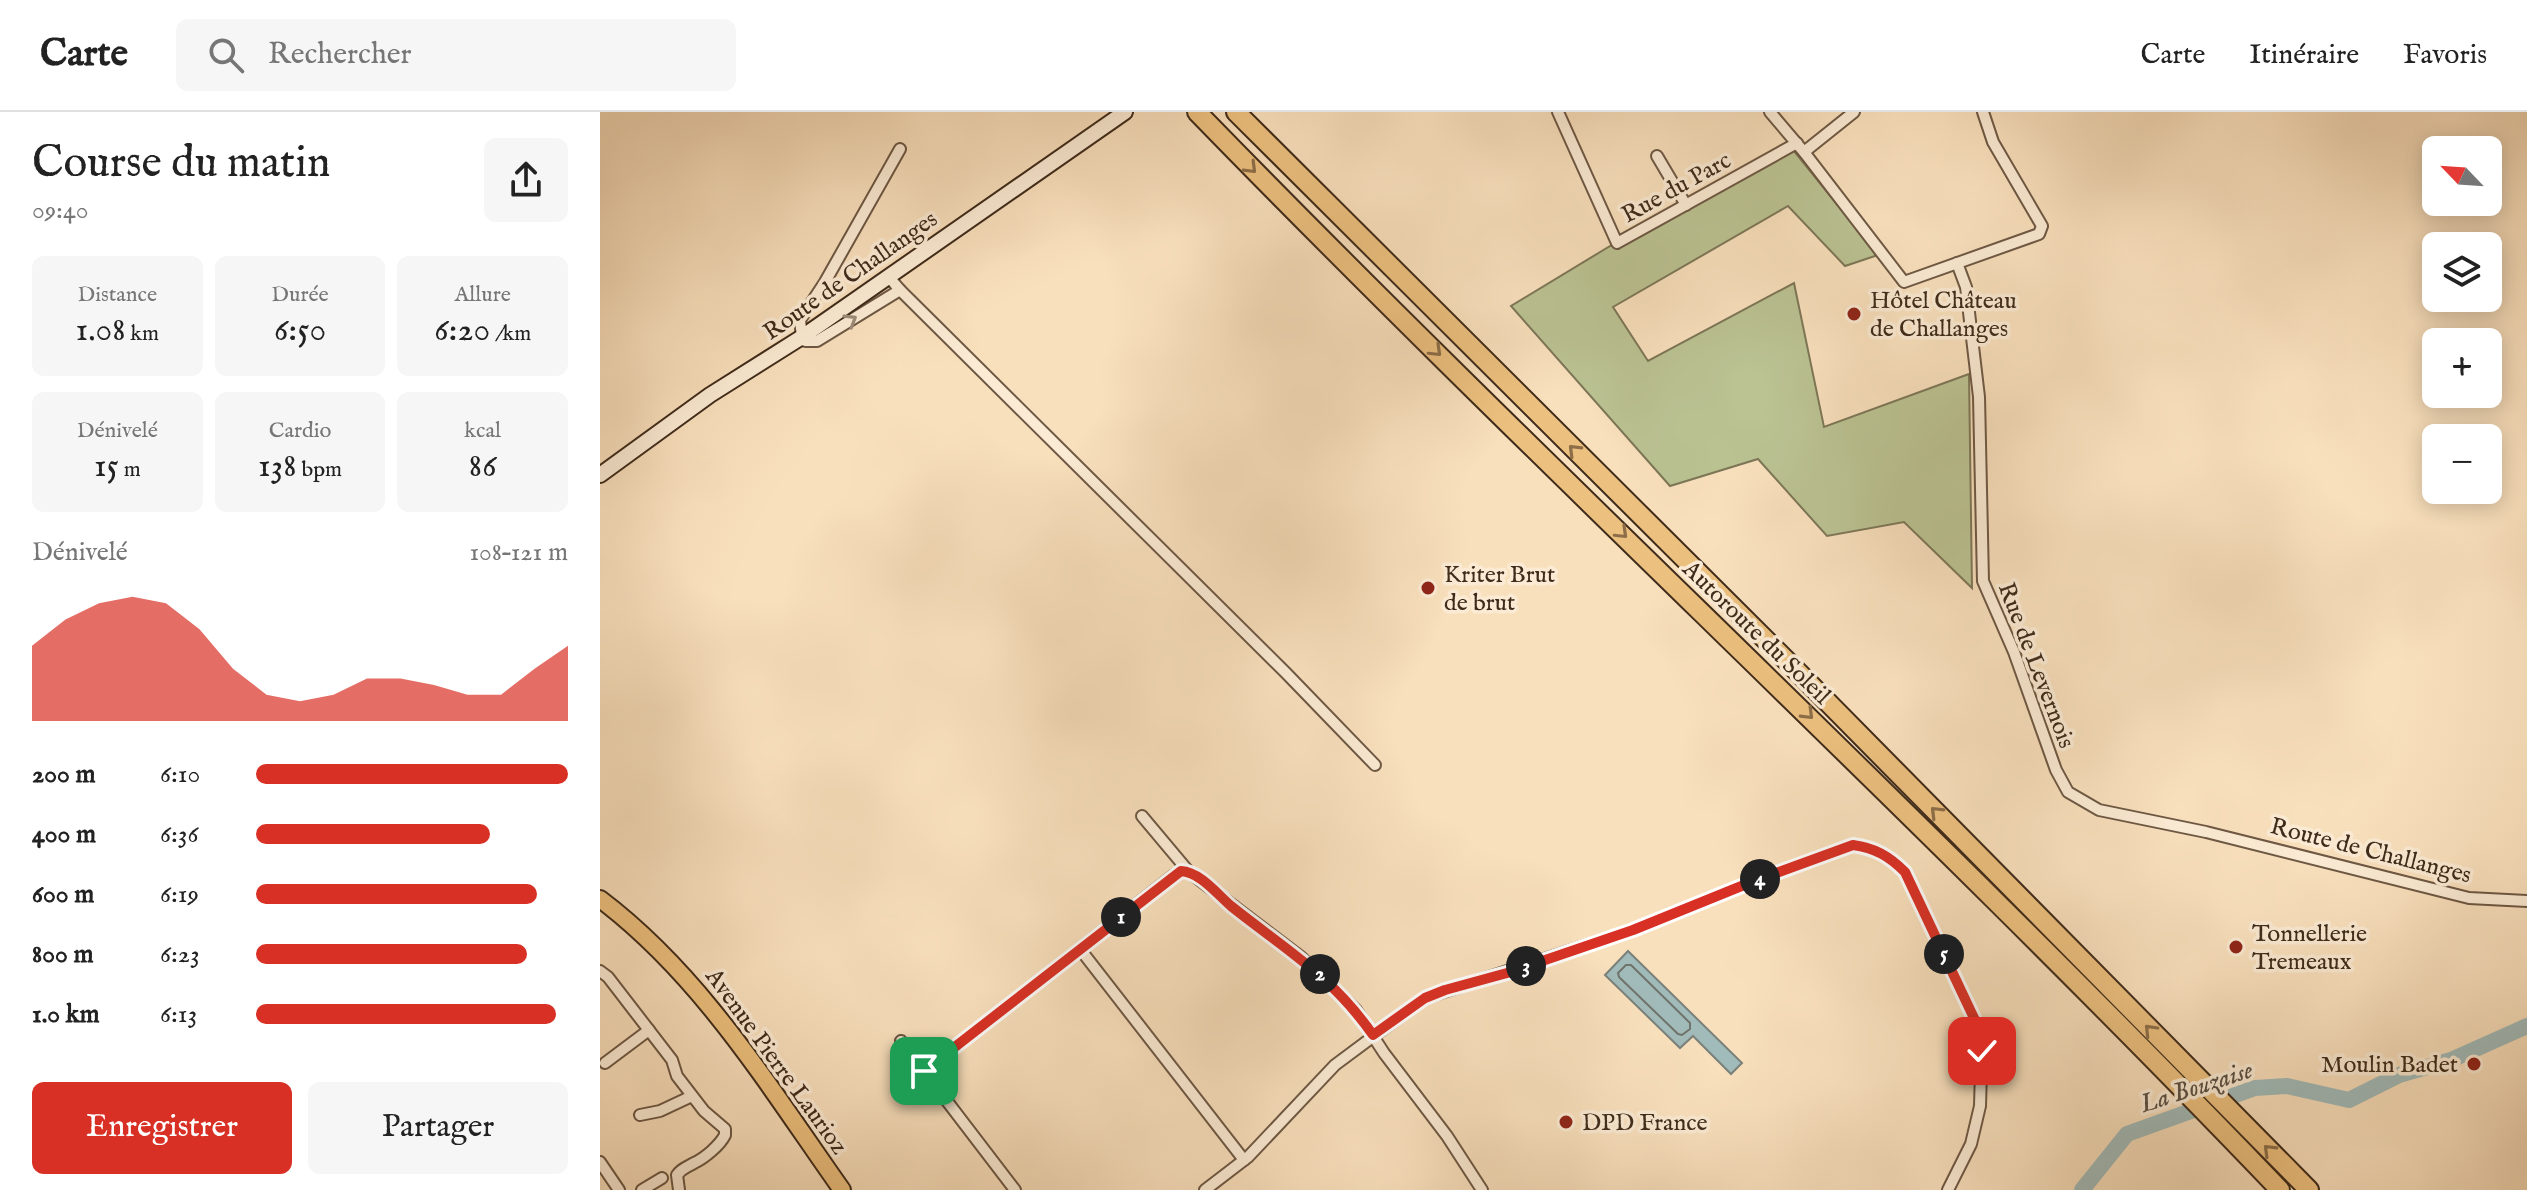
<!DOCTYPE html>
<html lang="fr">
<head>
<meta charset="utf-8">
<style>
  :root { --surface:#fff; --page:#f6f6f6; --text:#222; --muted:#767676; --line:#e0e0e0; --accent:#d93025 }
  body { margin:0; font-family:"IM FELL English",serif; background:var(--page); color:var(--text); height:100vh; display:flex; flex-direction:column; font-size:30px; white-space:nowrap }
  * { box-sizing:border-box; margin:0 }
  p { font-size:26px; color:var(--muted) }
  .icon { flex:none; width:44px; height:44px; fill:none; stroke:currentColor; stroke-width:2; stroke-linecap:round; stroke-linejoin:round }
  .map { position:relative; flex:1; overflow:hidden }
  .sheet { display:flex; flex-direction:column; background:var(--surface); width:600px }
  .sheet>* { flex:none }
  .needle { width:52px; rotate:295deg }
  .tools { position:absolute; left:1822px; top:24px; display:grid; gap:16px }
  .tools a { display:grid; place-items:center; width:80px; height:80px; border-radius:12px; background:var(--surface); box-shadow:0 4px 20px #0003; font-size:40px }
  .pin { position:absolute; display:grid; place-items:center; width:68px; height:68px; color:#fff; margin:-34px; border-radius:16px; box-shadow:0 4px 12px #0006 }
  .km { position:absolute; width:40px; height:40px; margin:-20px; border-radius:50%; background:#222; color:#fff; font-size:22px; line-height:40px; text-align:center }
  .round { display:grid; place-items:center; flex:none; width:84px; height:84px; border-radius:12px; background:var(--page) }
  .head { display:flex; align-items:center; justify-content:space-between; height:136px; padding:0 32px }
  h1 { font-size:44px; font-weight:600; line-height:60px }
  .metrics { display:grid; grid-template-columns:repeat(3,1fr); gap:12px; height:136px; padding:8px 32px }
  .metrics div { display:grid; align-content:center; border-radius:12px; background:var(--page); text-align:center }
  .metrics b { font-size:34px; font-weight:600 }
  .metrics small { font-size:22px; font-weight:400 }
  .metrics p { font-size:22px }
  .chart { height:224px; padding:16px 32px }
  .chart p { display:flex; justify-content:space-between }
  .chart svg { width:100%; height:144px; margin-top:8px; fill:var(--accent); opacity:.7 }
  .action { display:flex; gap:16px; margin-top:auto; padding:16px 32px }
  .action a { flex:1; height:92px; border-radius:12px; background:var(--accent); color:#fff; font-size:32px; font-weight:600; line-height:92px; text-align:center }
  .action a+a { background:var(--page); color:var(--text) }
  ul { padding:0 32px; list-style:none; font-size:26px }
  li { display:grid; grid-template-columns:128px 96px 1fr; align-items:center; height:60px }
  li i { height:20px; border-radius:10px; background:var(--accent) }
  header { display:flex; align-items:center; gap:48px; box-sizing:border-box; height:112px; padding:0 40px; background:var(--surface); border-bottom:2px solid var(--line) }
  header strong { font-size:38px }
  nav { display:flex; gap:44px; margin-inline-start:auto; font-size:28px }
  .search { width:560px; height:72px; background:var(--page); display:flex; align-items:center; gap:20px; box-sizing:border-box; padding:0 28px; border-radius:12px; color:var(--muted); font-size:30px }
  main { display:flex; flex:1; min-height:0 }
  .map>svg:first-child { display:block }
  .green { fill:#bbc393; stroke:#7d7757; stroke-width:2 }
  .water { fill:#a1bbba; stroke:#7a817a; stroke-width:2 }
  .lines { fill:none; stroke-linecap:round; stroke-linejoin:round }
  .shore { stroke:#70736a; stroke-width:2 }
  .river { stroke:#a1bbba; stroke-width:16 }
  .street-casing { stroke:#6e5844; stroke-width:14 }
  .secondary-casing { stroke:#3f2b1b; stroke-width:18 }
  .primary-casing { stroke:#3f2b1b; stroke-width:20 }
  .highway-casing { stroke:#3f2b1b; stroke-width:22 }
  .street { stroke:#fbebd4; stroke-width:10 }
  .secondary { stroke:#fbebd4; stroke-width:14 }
  .primary { stroke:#ecc07e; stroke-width:16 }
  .highway { stroke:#ecc07e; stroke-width:18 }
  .oneway { stroke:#8d6e48 }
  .oneway2 { stroke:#9d8b78 }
  .route-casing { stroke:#fff; stroke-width:16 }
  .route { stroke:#d93025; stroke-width:10 }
  .poi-dot { fill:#8f2418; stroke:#fbebd4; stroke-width:3 }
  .labels { text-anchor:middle; stroke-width:7; stroke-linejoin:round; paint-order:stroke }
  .street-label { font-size:24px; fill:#3f2b1b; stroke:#fbebd4 }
  .poi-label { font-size:24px; fill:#3f2b1b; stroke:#fbebd4; text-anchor:start }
  .water-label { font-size:26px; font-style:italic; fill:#584f43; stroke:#fbebd4 }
</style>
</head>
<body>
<header>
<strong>Carte</strong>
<div class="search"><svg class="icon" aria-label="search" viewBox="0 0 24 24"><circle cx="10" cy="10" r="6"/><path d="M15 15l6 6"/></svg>Rechercher</div>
<nav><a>Carte</a><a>Itinéraire</a><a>Favoris</a></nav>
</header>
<main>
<section class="sheet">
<div class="head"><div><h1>Course du matin</h1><p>09:40</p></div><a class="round"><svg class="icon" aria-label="share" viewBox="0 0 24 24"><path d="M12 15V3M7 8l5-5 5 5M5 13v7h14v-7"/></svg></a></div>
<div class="metrics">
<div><p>Distance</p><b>1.08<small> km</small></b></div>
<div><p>Durée</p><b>6:50</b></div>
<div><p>Allure</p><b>6:20<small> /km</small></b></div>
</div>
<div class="metrics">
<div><p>Dénivelé</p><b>15<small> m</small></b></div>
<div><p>Cardio</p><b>138<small> bpm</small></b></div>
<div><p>kcal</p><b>86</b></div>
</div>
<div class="chart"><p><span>Dénivelé</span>108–121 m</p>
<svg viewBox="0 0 160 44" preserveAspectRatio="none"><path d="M0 44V21L10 13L20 8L30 6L40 8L50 16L60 28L70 36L80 38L90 36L100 31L110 31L120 33L130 36L140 36L150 28L160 21V44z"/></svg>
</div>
<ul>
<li><b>200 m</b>6:10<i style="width:100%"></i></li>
<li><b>400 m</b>6:36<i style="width:75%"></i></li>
<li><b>600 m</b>6:19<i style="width:90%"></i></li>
<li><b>800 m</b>6:23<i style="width:87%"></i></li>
<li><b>1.0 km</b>6:13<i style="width:96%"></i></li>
</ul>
<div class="action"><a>Enregistrer</a><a>Partager</a></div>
</section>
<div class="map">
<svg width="1927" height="1078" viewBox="0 0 1927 1078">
  <rect width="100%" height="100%" fill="#f9e0bd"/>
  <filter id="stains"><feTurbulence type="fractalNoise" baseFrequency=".0025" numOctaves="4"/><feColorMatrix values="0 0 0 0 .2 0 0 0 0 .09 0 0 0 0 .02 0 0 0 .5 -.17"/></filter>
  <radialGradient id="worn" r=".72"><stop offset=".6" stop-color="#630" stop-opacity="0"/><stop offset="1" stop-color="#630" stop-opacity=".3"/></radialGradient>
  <polygon class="green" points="1190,34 1278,143 1245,154 1188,94 1013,195 1048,249 1194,171 1224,315 1369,262 1372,476 1304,410 1227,424 1158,347 1070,374 911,194 1015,131"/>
  <polygon class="water" points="1028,839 1142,951 1131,962 1093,924 1080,936 1005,863"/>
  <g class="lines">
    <polygon class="shore" points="1026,853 1031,853 1090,911 1090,917 1082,923 1078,922 1019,865 1018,861"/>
    <polyline class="river" points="1482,1078 1527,1022 1655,976 1687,974 1749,988 1799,963 1851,948 1927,914"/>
    <defs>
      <g id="street">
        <polyline points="958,0 1017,131 1197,31"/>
        <polyline points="1170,0 1204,40 1304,170 1439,122 1442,114 1393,30 1383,0"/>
        <polyline points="1204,40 1254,0"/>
        <polyline points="1057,44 1086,93"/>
        <polyline points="1357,151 1366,175 1379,285 1383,469 1414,540 1456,658 1468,680 1499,698 1606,720 1869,786 1927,789"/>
        <polyline points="288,164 300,178 686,561 775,653"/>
        <polyline points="300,178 217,229 205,229 202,225 200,208 225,170 300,37"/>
        <polyline points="542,704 589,760"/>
        <polyline points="480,837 644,1048"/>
        <path d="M0 859 8 865 72 948 77 964 104 999 125 1017V1023C120 1033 105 1046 94 1051 86 1056 82 1056 77 1063L79 1078"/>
        <polyline points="301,929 415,1078"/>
        <polyline points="5,951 49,918"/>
        <polyline points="324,959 574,763 581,759 589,760 701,845 756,898 784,941 847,1024 882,1078"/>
        <polyline points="40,1003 60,999 92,984"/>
        <polyline points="0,1050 19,1078"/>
        <polyline points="42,1078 62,1066"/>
        <path d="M605 1078 648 1045 735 953 825 886 1033 818 1149 771 1253 733C1275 736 1289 744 1305 760L1382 923 1380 994 1371 1032 1348 1078"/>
      </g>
      <polyline id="secondary" points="0,363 110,283 202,225 525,0"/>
      <path id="primary" d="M0 787C102 864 169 975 242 1078"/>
      <g id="highway">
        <path d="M597 0C952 365 1328 710 1680 1078"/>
        <polyline points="636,0 1192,554 1709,1078"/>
      </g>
    </defs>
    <use href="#street" class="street-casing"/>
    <use href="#secondary" class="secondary-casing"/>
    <use href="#primary" class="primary-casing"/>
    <use href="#highway" class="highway-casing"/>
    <use href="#street" class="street"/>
    <use href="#secondary" class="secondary"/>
    <use href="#primary" class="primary"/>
    <use href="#highway" class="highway"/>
  </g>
  <defs><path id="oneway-chevron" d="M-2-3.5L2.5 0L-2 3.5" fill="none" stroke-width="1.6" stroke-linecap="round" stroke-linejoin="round" transform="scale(2)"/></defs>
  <g class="oneway">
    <use href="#oneway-chevron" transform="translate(651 56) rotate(45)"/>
    <use href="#oneway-chevron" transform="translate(836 239) rotate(44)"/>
    <use href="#oneway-chevron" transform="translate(974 338) rotate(-135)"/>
    <use href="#oneway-chevron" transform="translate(1022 421) rotate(44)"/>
    <use href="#oneway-chevron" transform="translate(1208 602) rotate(45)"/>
    <use href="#oneway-chevron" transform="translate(1336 700) rotate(-135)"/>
    <use href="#oneway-chevron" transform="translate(1550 918) rotate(-134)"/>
    <use href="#oneway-chevron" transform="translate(1669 1038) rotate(-135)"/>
  </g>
  <use class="oneway2" href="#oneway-chevron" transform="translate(251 208) rotate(-31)"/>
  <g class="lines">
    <defs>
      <path id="route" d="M324 959 581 759C600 760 617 782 631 794 686 838 731 863 773 923L825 886 845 878 907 861 1033 818 1149 771 1253 733C1275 736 1289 744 1305 760L1382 923V939"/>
    </defs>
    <use href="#route" class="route-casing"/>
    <use href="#route" class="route"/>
  </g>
  <g class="poi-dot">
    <circle cx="1254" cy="202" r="8"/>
    <circle cx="828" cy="476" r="8"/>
    <circle cx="1636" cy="835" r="8"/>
    <circle cx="1874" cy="952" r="8"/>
    <circle cx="966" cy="1010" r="8"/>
  </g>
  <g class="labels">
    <g class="street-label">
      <text transform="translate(1076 75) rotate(-29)" y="8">Rue du Parc</text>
      <text transform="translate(250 163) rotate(-35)" y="8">Route de Challanges</text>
      <text transform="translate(1157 520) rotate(44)" y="8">Autoroute du Soleil</text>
      <text transform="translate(1437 553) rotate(69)" y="8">Rue de Levernois</text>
      <text transform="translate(1771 738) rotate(14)" y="8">Route de Challanges</text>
      <text transform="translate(177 949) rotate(54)" y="8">Avenue Pierre Laurioz</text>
    </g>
    <g class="poi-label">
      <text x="1270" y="196">Hôtel Château<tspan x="1270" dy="28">de Challanges</tspan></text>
      <text x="844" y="470">Kriter Brut<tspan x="844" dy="28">de brut</tspan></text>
      <text x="1652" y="829">Tonnellerie<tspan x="1652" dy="28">Tremeaux</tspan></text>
      <text x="1858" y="960" text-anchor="end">Moulin Badet</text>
      <text x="982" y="1018">DPD France</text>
    </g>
    <g class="water-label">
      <text transform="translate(1596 974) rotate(-18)" y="9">La Bouzaise</text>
    </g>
  </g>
  <rect width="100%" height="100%" filter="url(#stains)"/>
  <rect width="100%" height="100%" fill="url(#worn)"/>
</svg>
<div class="tools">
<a><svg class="needle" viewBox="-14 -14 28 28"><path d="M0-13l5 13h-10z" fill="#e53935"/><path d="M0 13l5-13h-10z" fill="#767676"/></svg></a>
<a><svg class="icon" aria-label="layers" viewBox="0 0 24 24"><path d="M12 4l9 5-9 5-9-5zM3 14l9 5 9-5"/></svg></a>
<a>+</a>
<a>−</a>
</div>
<div class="pin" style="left:324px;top:959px;background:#1e9e55"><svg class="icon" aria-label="arrive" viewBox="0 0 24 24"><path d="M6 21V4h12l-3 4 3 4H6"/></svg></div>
<div class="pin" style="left:1382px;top:939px;background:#d93025"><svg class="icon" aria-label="check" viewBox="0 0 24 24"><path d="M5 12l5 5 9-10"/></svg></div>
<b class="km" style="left:521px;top:805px">1</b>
<b class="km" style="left:720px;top:862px">2</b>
<b class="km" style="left:926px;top:854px">3</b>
<b class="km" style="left:1160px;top:767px">4</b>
<b class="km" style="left:1344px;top:842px">5</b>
</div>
</main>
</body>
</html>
